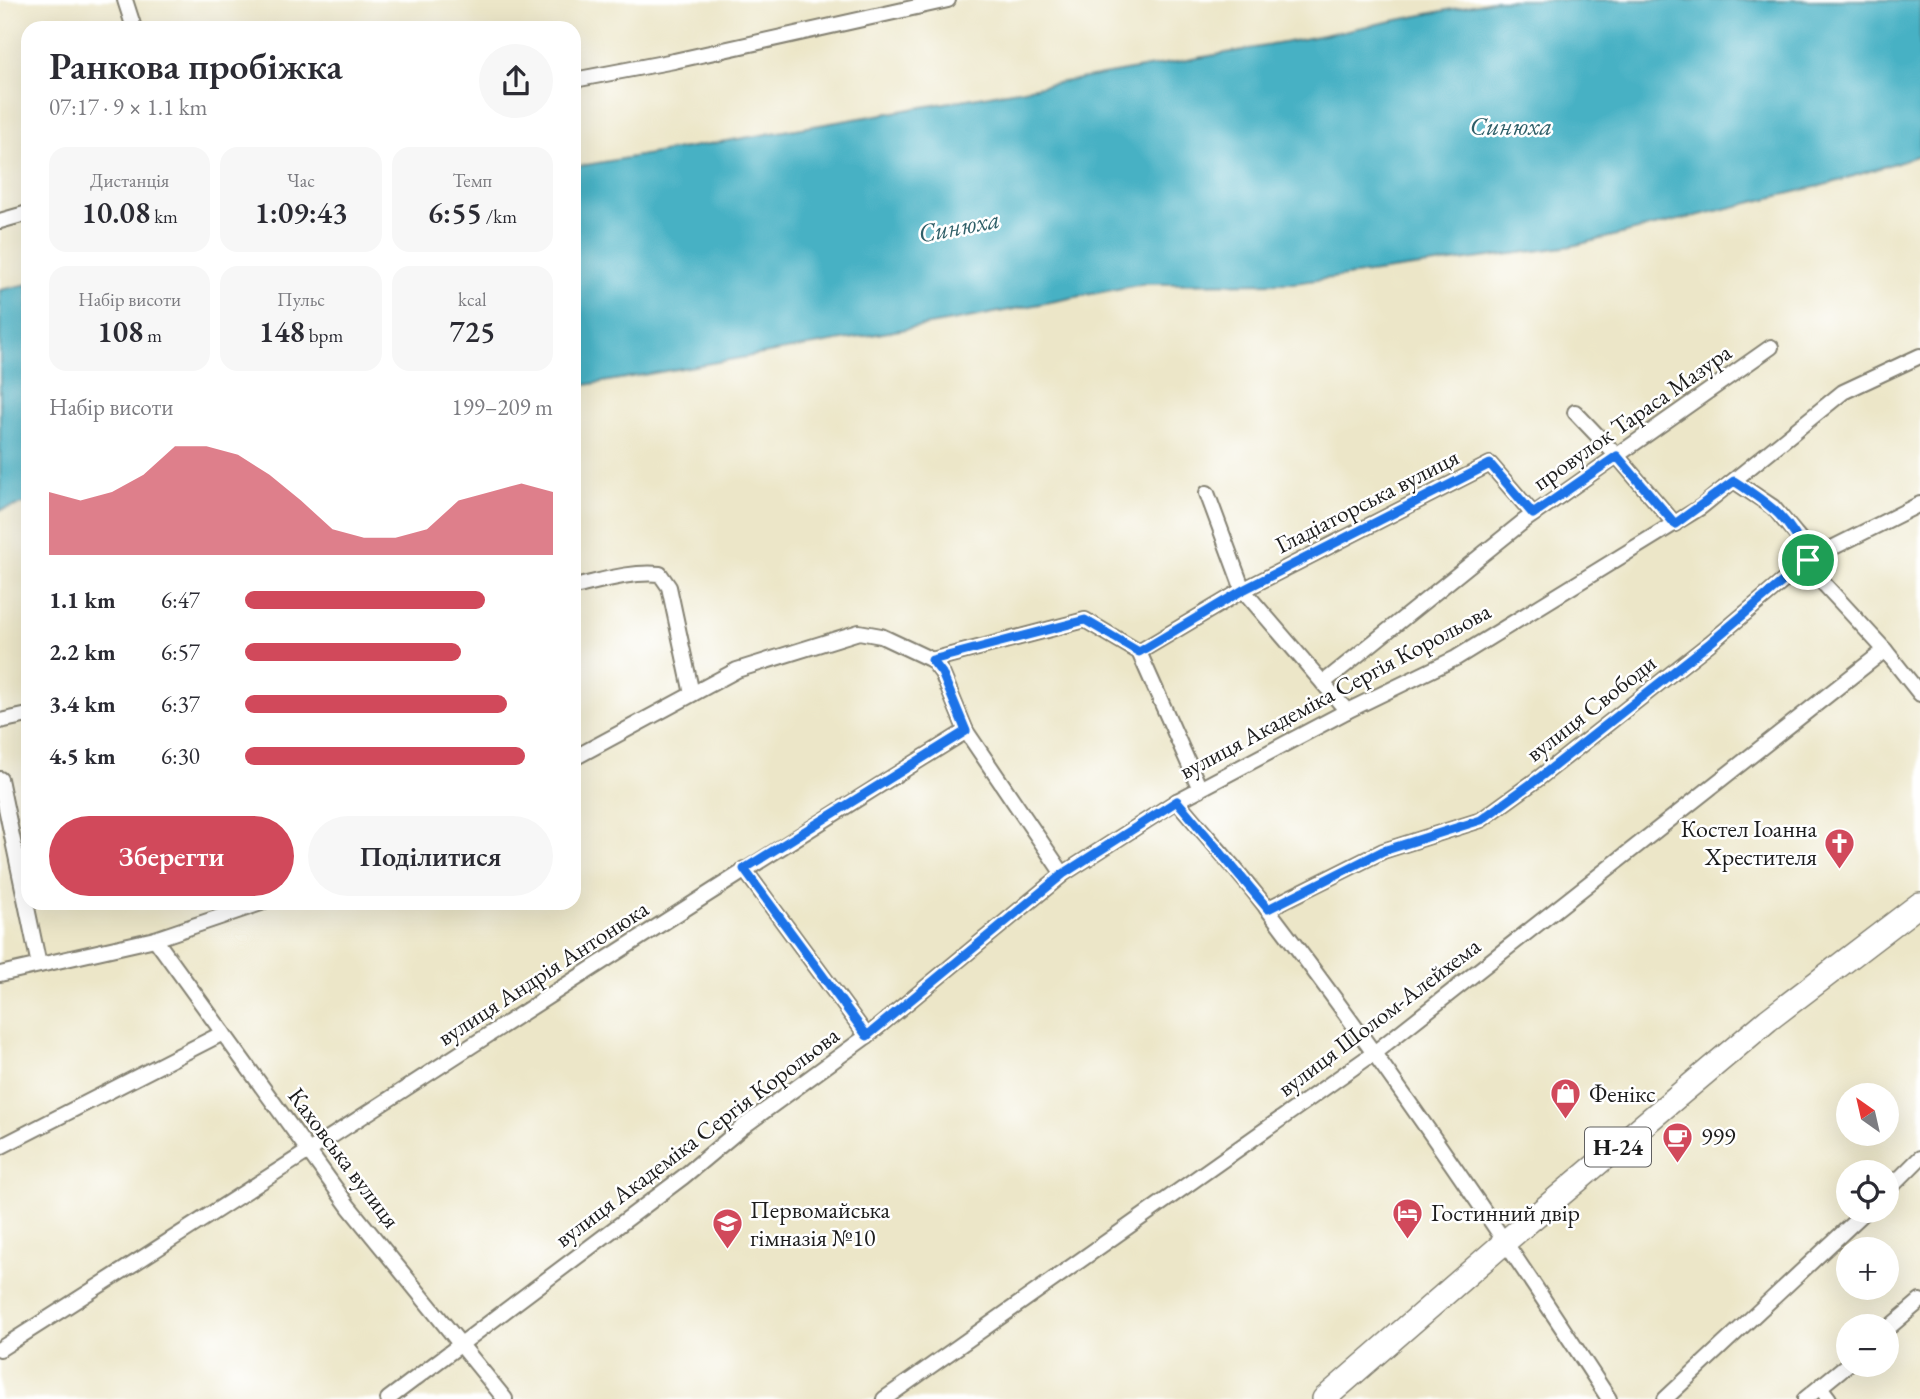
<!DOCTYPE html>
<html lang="uk">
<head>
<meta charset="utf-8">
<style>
  :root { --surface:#fff; --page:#f7f7f7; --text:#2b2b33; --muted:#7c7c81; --accent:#d1495b }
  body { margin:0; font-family:"EB Garamond",serif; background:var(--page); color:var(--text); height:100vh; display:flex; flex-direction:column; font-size:26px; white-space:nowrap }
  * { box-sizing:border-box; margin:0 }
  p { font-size:23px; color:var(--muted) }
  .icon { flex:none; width:38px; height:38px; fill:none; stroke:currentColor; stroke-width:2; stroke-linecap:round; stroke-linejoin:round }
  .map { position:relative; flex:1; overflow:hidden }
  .drawer { position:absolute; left:21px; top:21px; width:560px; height:889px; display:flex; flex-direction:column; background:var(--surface); border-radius:21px; box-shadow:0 7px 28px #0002 }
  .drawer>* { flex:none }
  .needle { width:46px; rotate:326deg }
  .fabs { position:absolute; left:1836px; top:1083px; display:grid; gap:14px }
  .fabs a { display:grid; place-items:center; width:63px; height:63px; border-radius:50%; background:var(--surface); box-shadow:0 7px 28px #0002; font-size:35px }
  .pin { position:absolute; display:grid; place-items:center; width:60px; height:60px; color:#fff; margin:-30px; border:4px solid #fff; border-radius:50%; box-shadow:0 2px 7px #0007 }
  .round { display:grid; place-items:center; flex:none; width:74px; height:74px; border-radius:37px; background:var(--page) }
  .overview { display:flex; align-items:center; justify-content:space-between; height:119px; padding:0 28px }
  h1 { font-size:38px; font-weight:600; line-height:52px }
  .figures { display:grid; grid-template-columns:repeat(3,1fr); gap:10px; height:119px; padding:7px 28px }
  .figures div { display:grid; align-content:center; border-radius:18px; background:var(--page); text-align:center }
  .figures b { font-size:30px; font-weight:600 }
  .figures small { font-size:19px; font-weight:400 }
  .figures p { font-size:19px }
  .chart { height:196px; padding:14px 28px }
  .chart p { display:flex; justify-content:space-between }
  .chart svg { width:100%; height:126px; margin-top:7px; fill:var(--accent); opacity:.7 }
  .primary-button { display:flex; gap:14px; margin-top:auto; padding:14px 28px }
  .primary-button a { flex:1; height:80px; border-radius:42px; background:var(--accent); color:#fff; font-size:28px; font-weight:600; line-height:80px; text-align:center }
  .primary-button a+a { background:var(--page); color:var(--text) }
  ul { padding:0 28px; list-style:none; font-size:23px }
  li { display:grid; grid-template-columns:112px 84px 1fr; align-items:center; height:52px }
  li i { height:18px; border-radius:9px; background:var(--accent) }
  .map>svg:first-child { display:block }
  .water { fill:#46b1c4; stroke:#316670; stroke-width:2 }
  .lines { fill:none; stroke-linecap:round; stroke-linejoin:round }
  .minor-casing { stroke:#848172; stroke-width:18 }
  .primary-casing { stroke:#848172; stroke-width:26 }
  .minor { stroke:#fff; stroke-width:14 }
  .primary { stroke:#fff; stroke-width:23 }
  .route-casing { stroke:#fff; stroke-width:14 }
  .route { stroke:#1a73e8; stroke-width:9 }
  .labels { text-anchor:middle; stroke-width:5; stroke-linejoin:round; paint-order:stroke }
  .shield { fill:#fff; stroke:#606060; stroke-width:2 }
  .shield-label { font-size:23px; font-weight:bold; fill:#1c1c1c }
  .street-label { font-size:24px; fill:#1c1c1c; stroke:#fff }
  .poi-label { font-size:24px; fill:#1c1c1c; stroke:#fff; text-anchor:start }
  .water-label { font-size:26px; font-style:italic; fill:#2f5f68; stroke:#fff }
</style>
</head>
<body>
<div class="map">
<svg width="1920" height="1399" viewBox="0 0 1920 1399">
  <rect width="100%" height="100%" fill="#fff"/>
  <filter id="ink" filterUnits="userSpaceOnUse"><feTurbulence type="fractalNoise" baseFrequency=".0143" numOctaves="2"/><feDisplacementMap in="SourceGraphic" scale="14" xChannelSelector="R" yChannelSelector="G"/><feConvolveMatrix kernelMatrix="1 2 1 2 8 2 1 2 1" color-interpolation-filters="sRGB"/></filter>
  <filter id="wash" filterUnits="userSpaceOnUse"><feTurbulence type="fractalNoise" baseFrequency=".00686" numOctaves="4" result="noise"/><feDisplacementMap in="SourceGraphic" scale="28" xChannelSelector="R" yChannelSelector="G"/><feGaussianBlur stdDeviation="1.57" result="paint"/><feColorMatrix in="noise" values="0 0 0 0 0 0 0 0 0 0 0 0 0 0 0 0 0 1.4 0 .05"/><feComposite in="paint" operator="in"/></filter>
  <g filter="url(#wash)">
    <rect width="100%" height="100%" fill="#ece6c8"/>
    <g class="water">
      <polygon points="1497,0 1920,0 1920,155 1832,183 1572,246 1294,283 1143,284 963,319 574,387 574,167 866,117 1288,42"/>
      <polygon points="28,284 28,503 0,510 0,290"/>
    </g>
  </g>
  <g filter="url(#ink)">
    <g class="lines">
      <defs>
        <g id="minor">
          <polyline points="125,0 134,28"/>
          <polyline points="574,80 674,61 948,0"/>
          <polyline points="0,221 28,213"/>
          <polyline points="1575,412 1617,456 1675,524"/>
          <polyline points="1734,481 1773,507 1799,538 1813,572 1885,650 1920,694"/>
          <polyline points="1207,493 1243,590 1347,711"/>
          <path d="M574 587C601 581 631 571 660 574L669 587 692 694"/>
          <polyline points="1139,652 1243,590 1490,464 1533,514"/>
          <polyline points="932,660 1085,620 1139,652 1200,789"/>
          <polyline points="1323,683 1524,521 1771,347"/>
          <polyline points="0,721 28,715"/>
          <polyline points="574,758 737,670 859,632 881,636 932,660 942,673 966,731 1063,874"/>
          <polyline points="0,779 39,965"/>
          <path d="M1177 801C1207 837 1240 873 1269 911 1389 1068 1501 1233 1609 1399"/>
          <polyline points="744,869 867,1036"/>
          <polyline points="1267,909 1383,851 1481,820 1539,778 1710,643 1808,560 1920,504"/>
          <polyline points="155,939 349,1207 505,1399"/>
          <polyline points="0,974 155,939 261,903"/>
          <polyline points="0,1147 223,1033"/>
          <polyline points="1886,1192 1920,1158"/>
          <polyline points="1886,1330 1920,1301"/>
          <path d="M0 1349C323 1144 641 933 966 731"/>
          <polyline points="1820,1387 1829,1399"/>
          <polyline points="388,1399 683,1177 744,1126 867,1036 1063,874 1177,801 1347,711 1456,658 1701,507 1843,392 1920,356"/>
          <polyline points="884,1399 1374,1053 1885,650"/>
          <polyline points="1665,1399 1866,1211"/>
          <polyline points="1805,1399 1848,1364"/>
        </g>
        <polyline id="primary" points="1324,1399 1506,1241 1768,1020 1920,904"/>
      </defs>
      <use href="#minor" class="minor-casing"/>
      <use href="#primary" class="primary-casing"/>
      <use href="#minor" class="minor"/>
      <use href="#primary" class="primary"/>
    </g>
  </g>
  <g class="lines" filter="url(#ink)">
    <defs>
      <path id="route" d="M1617 456 1675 524 1734 481C1771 505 1791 519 1808 560L1710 643 1539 778 1481 820 1383 851 1268 909 1177 801 1063 874 867 1036 744 869 966 731 942 673 932 660 1085 620 1139 652 1243 590 1490 464 1533 514Z"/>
    </defs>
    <use href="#route" class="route-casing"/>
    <use href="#route" class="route"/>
  </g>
  <defs>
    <symbol id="church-pin" viewBox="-11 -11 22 30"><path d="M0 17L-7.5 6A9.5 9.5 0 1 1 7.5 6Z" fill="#d1495b" stroke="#fff"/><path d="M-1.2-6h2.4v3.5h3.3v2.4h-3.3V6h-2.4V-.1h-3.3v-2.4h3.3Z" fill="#fff"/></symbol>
    <symbol id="shop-pin" viewBox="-11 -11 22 30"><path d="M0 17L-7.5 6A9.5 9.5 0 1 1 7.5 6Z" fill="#d1495b" stroke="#fff"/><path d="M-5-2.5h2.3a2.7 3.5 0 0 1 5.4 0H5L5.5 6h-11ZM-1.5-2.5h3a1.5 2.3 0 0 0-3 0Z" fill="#fff"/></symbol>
    <symbol id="cafe-pin" viewBox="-11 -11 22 30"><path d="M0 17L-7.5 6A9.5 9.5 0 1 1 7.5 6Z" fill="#d1495b" stroke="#fff"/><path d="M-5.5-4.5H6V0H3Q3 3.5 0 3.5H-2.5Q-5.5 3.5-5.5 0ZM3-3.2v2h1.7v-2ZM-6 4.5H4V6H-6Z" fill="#fff"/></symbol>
    <symbol id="hotel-pin" viewBox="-11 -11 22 30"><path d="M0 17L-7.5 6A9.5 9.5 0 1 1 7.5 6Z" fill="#d1495b" stroke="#fff"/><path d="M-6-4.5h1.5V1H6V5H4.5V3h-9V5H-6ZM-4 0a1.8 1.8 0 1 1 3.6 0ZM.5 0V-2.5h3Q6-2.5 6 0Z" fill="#fff"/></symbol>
    <symbol id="school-pin" viewBox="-11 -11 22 30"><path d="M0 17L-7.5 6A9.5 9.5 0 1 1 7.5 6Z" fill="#d1495b" stroke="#fff"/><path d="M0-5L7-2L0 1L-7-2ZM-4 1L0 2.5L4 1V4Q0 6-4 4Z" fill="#fff"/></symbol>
  </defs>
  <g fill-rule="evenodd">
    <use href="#church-pin" x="1822" y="826" width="35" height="47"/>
    <use href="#shop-pin" x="1548" y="1076" width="35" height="47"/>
    <use href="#cafe-pin" x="1660" y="1120" width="35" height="47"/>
    <use href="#hotel-pin" x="1390" y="1196" width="35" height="47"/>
    <use href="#school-pin" x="710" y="1206" width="35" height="47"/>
  </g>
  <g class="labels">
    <rect class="shield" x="1585" y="1127.5" width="66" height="39" rx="5"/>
    <g class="shield-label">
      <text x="1618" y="1155">Н-24</text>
    </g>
    <g class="street-label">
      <text transform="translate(1632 417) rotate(-35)" y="8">провулок Тараса Мазура</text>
      <text transform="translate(1367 501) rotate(-27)" y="8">Гладіаторська вулиця</text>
      <text transform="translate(1335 691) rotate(-28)" y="8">вулиця Академіка Сергія Корольова</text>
      <text transform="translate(1591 708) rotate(-38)" y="8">вулиця Свободи</text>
      <text transform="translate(543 973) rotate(-33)" y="8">вулиця Андрія Антонюка</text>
      <text transform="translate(1379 1017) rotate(-37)" y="8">вулиця Шолом-Алейхема</text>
      <text transform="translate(697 1137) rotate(-37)" y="8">вулиця Академіка Сергія Корольова</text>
      <text transform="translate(344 1158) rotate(53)" y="8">Каховська вулиця</text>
    </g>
    <g class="poi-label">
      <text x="1817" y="837" text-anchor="end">Костел Іоанна<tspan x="1817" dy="28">Хрестителя</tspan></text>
      <text x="1589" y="1102">Фенікс</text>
      <text x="1701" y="1145">999</text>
      <text x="750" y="1218">Первомайська<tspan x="750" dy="28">гімназія №10</tspan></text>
      <text x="1431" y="1221">Гостинний двір</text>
    </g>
    <g class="water-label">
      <text x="1511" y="135">Синюха</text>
      <text transform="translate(959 226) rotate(-11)" y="9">Синюха</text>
    </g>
  </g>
</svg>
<div class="fabs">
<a><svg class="needle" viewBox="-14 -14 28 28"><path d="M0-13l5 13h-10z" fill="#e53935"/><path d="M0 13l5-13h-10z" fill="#7c7c81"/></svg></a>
<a><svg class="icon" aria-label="locate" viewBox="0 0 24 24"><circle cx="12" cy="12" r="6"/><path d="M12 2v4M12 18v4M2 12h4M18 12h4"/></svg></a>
<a>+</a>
<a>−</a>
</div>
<div class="pin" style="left:1808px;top:560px;background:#1e9e55"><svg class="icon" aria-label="arrive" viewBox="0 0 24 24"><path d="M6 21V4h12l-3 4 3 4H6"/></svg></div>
<section class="drawer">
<div class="overview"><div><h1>Ранкова пробіжка</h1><p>07:17 · 9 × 1.1 km</p></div><a class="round"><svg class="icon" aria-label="share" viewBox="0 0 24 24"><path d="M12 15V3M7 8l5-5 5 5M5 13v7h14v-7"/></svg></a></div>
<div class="figures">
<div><p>Дистанція</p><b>10.08<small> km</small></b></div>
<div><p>Час</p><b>1:09:43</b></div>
<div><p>Темп</p><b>6:55<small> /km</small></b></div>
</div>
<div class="figures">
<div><p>Набір висоти</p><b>108<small> m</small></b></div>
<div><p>Пульс</p><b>148<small> bpm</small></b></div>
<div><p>kcal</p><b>725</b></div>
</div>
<div class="chart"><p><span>Набір висоти</span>199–209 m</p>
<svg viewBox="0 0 160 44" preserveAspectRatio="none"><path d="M0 44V22L10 25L20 22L30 16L40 6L50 6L60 9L70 16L80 25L90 35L100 38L110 38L120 35L130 25L140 22L150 19L160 22V44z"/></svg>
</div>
<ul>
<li><b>1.1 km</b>6:47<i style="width:78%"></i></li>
<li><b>2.2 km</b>6:57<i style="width:70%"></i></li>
<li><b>3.4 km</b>6:37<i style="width:85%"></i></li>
<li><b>4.5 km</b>6:30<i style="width:91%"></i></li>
</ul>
<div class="primary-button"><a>Зберегти</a><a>Поділитися</a></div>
</section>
</div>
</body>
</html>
